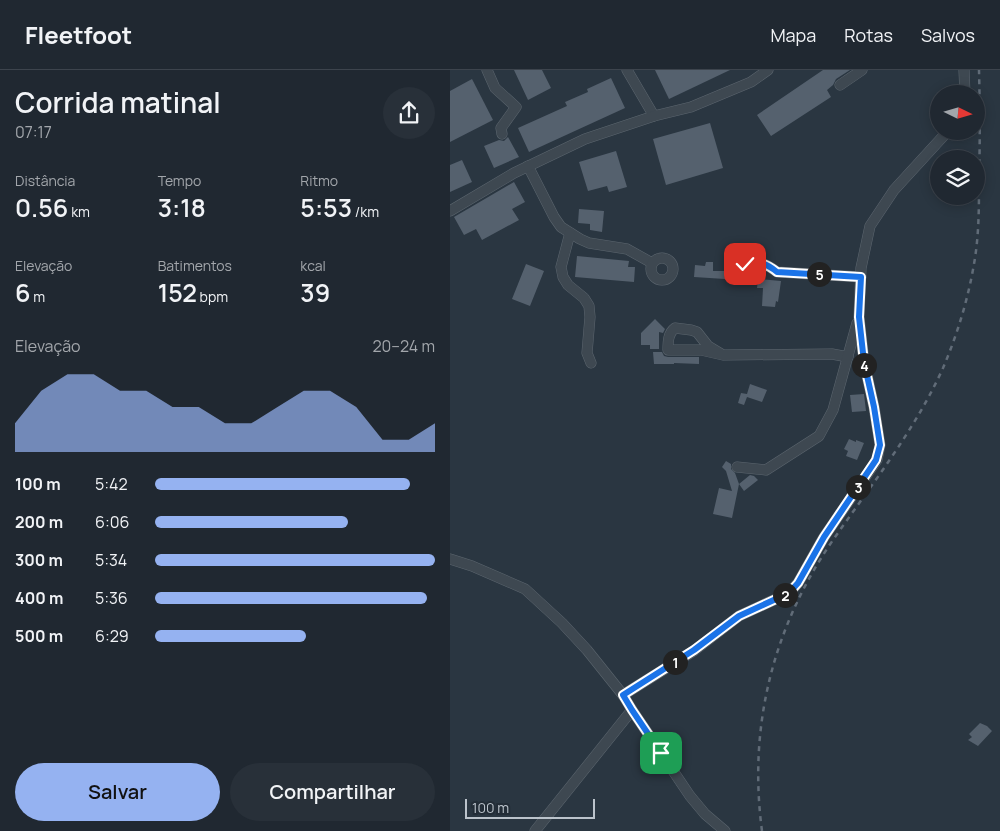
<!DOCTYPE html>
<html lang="pt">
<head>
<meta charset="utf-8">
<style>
  :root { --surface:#202831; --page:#283039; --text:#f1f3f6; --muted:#a2a6ab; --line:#3d444d; --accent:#95b2f1 }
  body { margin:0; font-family:Manrope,sans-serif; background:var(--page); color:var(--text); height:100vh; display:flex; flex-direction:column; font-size:19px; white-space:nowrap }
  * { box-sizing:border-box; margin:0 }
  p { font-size:16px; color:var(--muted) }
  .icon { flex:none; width:28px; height:28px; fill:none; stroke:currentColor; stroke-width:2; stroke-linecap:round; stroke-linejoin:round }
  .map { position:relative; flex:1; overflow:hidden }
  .panel { display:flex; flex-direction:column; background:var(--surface); width:450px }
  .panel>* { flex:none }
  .needle { width:32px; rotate:95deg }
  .tools { position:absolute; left:480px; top:15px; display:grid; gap:10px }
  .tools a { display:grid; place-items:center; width:55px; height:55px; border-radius:50%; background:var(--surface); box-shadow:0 2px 12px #0003,0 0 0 1px var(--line); font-size:25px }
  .scale { position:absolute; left:15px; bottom:12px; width:130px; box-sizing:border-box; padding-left:5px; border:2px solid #bbc3cb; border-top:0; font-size:14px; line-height:18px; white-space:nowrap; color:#bbc3cb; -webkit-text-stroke:4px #232d37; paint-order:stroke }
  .pin { position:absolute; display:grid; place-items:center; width:42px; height:42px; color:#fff; margin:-21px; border-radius:10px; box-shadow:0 2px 8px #0006 }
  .km { position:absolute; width:25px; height:25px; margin:-12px; border-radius:50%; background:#222; color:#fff; font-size:14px; line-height:25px; text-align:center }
  .round { display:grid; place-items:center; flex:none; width:52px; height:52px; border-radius:26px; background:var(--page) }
  .headline { display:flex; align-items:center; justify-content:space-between; height:85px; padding:0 15px }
  h1 { font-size:28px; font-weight:600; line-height:38px }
  .figures { display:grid; grid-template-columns:repeat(3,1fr); gap:8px; height:85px; padding:5px 15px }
  .figures div { display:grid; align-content:center }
  .figures b { font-size:25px; font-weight:600 }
  .figures small { font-size:14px; font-weight:400 }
  .figures p { font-size:14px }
  .chart { height:140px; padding:10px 15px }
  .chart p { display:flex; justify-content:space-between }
  .chart svg { width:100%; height:90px; margin-top:5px; fill:var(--accent); opacity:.7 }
  .cta { display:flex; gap:10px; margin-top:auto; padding:10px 15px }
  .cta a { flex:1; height:58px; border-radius:30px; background:var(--accent); color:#111; font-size:20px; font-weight:600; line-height:58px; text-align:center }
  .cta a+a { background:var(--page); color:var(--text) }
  ul { padding:0 15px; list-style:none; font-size:16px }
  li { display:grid; grid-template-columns:80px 60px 1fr; align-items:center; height:38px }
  li i { height:12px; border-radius:6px; background:var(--accent) }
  header { display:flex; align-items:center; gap:30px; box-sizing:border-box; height:70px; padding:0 25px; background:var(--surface); border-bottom:1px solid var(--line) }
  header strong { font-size:24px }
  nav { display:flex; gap:28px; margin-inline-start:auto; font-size:18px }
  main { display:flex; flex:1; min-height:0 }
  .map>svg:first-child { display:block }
  .building { fill:#55616e }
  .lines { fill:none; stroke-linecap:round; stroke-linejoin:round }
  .minor-casing { stroke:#5c666f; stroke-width:11 }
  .minor { stroke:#3e4851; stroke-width:10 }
  .rail { stroke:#616c78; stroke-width:2.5; stroke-dasharray:5 5; stroke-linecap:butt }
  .route-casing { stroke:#fff; stroke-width:10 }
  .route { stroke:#1a73e8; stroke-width:6 }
</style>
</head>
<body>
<header>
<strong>Fleetfoot</strong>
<nav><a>Mapa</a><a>Rotas</a><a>Salvos</a></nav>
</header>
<main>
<section class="panel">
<div class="headline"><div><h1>Corrida matinal</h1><p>07:17</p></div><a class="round"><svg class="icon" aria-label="share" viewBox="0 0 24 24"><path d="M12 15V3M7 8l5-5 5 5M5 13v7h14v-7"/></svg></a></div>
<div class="figures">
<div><p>Distância</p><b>0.56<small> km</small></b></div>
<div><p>Tempo</p><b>3:18</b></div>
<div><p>Ritmo</p><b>5:53<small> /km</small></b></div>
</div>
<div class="figures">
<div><p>Elevação</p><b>6<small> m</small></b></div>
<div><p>Batimentos</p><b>152<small> bpm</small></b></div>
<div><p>kcal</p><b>39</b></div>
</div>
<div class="chart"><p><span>Elevação</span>20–24 m</p>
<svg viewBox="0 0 160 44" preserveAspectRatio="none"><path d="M0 44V30L10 14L20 6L30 6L40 14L50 14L60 22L70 22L80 30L90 30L100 22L110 14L120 14L130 22L140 38L150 38L160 30V44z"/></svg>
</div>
<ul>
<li><b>100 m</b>5:42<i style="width:91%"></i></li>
<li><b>200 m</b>6:06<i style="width:69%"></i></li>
<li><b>300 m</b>5:34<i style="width:100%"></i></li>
<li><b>400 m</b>5:36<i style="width:97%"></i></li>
<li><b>500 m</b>6:29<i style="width:54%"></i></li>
</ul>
<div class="cta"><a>Salvar</a><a>Compartilhar</a></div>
</section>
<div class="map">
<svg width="550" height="761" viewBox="0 0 550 761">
  <rect width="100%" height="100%" fill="#2a3641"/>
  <g class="building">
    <polygon points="64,0 92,0 101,18 78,30"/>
    <polygon points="205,0 280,0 219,29"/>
    <polygon points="373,0 400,0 386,9 383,15 377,20 381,27 321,66 307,45"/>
    <polygon points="161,8 175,38 79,82 68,58 117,36 115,32 138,22 137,19"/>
    <polygon points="22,9 43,50 0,72 0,21"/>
    <polygon points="260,53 273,98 216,115 203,69"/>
    <polygon points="58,67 69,87 44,98 34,76 49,70 54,71"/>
    <polygon points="166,81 177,117 159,122 157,116 138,121 129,92"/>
    <polygon points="12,90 22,112 0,122 0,95"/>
    <polygon points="64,112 75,132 62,139 69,150 32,170 26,159 14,165 4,147"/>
    <polygon points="129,139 154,141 152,162 140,160 140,154 128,153"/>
    <polygon points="127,186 179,191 178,197 185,197 184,212 125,207"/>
    <polygon points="256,192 263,192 263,201 276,201 275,209 244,207 245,195 255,196"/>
    <polygon points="76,194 94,201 80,236 62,229"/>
    <polygon points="308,209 331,211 328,232 326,231 325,237 312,236 313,218 307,218"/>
    <polygon points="205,249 215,259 213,263 209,262 209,279 200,279 200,275 191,275 191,263"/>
    <polygon points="203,282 212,282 214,286 218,287 249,287 249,294 224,293 224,294 204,294"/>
    <polygon points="300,314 317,320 312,332 297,327 294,335 288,333 291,323 297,324"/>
    <polygon points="414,324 416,341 402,342 400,325"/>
    <polygon points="399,369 406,372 406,370 414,373 407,390 396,386 398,381 394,379"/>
    <polygon points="276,391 281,394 281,399 285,403 289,414 300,405 304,406 308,410 294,421 289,414 282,448 263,444 269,418 282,421 276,401 272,397"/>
    <polygon points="530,653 537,656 542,661 528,676 518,670 522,667 519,664"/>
  </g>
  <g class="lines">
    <defs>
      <g id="minor">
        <polyline points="37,0 45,18 66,37 51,58 52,64"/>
        <polyline points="177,0 204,46"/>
        <polyline points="514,0 515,24"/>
        <polyline points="390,15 412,0"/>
        <polyline points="78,96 104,147 111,157 130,169 139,173 177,179 202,193"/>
        <polyline points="0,141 64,103 135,69 204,46 241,37 301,12 318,0"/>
        <polyline points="120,163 111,197 113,207 118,215 134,228 139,236 140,247 137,283 141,293"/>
        <circle cx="212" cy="199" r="11"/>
        <path d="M282 207C296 189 309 188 327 202L411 207"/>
        <path d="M273 285 251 280H218C218 272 218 263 225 258L241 260 247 262 258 276 273 285 382 284 398 287"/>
        <polyline points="287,397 316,400 369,366 383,340 407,253"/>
        <polyline points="0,489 22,496 75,519 112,553 137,580 173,625 182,640 240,726 255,744 275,761"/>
        <polyline points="173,625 245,580 289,546 339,523 348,513 374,467 427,390 430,375 424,337 414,292 409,247 411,198 420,156 444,120 498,61"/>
        <polyline points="85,761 182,640"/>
      </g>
    </defs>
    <use href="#minor" class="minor-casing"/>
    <use href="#minor" class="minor"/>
    <path class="rail" d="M312 761C298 656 323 557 383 470 422 414 465 360 493 298 508 263 519 226 525 188 529 162 529 136 529 110 530 74 530 37 529 0"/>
  </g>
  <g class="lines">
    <defs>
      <path id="route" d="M211 683 182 640 173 625 244 580 289 546 339 523 348 513 374 467 426 390 430 375 424 337 414 292 409 247 411 207 327 202C317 194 308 190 295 194"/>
    </defs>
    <use href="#route" class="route-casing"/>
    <use href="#route" class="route"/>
  </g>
</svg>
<div class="tools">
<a><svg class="needle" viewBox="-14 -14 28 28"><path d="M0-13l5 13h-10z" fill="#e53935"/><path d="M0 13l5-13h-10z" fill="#a2a6ab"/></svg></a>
<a><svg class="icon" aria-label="layers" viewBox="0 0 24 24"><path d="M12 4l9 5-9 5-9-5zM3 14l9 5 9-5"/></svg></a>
</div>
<div class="scale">100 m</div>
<div class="pin" style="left:211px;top:683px;background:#1e9e55"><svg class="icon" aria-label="arrive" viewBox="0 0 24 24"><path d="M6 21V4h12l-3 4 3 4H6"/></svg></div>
<div class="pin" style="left:295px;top:194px;background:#d93025"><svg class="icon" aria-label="check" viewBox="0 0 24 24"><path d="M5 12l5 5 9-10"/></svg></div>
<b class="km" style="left:225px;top:592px">1</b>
<b class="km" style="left:335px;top:525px">2</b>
<b class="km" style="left:408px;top:417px">3</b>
<b class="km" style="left:414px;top:295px">4</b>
<b class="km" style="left:369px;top:204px">5</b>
</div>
</main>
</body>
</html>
